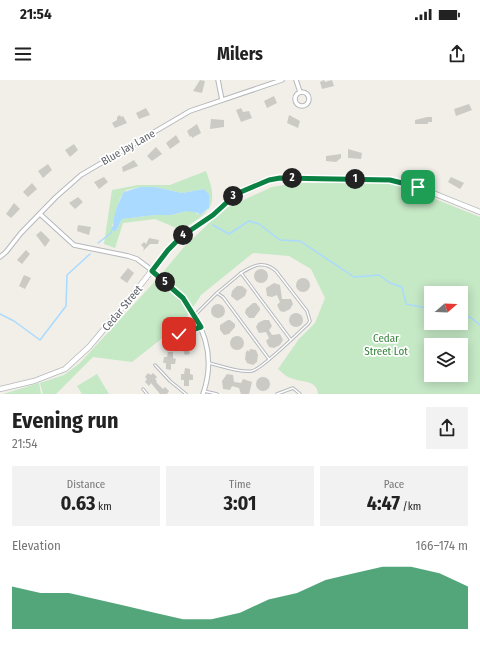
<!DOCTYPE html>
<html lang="en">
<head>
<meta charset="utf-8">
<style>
  :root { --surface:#fff; --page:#f2f2f2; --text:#222; --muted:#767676; --accent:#0b8043 }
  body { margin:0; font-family:"Fira Sans Condensed",sans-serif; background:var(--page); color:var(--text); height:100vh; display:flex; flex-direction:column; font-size:15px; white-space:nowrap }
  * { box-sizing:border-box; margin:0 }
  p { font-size:13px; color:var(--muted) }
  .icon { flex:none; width:22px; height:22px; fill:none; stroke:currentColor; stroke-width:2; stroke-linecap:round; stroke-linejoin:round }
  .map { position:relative; height:314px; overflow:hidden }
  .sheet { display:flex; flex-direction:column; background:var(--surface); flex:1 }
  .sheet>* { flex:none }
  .needle { width:26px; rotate:71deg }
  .controls { position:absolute; left:424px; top:206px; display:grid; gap:8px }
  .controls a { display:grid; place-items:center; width:44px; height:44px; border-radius:0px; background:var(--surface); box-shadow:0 2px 10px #0003; font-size:20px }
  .pin { position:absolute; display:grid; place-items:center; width:34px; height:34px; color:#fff; margin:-17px; border-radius:8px; box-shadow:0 2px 6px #0006 }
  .km { position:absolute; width:20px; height:20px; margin:-10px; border-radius:50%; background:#222; color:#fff; font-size:11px; line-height:20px; text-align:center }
  .round { display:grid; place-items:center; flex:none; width:42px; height:42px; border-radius:0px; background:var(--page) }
  .headline { display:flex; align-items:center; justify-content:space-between; height:68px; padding:0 12px }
  h1 { font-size:22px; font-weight:700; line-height:30px }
  .metrics { display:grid; grid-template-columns:repeat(3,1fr); gap:6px; height:68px; padding:4px 12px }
  .metrics div { display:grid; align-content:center; border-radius:0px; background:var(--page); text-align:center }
  .metrics b { font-size:20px; font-weight:700 }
  .metrics small { font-size:11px; font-weight:400 }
  .metrics p { font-size:11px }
  .chart { height:112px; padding:8px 12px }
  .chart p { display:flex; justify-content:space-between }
  .chart svg { width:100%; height:72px; margin-top:4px; fill:var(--accent); opacity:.7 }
  .status { display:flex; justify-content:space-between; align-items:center; height:28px; padding:0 20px; background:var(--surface); direction:ltr }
  .status svg { height:11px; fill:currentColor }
  header { display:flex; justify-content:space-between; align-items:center; height:52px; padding:0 12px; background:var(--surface); font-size:18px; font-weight:700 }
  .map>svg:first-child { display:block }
  .green { fill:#c5e8c5; fill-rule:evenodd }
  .water { fill:#aadaff }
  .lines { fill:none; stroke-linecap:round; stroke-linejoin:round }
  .stream { stroke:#aadaff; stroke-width:1.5 }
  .building { fill:#cccac5 }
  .service-casing { stroke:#b5b8bc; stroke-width:3.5 }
  .minor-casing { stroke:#b5b8bc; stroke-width:5.5 }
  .tertiary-casing { stroke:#b5b8bc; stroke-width:6 }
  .service { stroke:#fff; stroke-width:1.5 }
  .minor { stroke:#fff; stroke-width:3.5 }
  .tertiary { stroke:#fff; stroke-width:4.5 }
  .route-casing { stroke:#fff; stroke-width:8 }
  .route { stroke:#0b8043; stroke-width:5 }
  .labels { text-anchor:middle; stroke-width:3.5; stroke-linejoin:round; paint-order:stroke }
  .street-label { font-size:11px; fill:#5f6368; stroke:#fff }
  .park-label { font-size:11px; fill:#348238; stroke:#fff }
</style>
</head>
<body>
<div class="status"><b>21:54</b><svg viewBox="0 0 49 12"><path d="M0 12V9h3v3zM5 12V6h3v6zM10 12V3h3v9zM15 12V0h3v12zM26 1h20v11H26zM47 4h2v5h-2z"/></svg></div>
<header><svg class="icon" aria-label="menu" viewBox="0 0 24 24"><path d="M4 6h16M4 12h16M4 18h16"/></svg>Milers<svg class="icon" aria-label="share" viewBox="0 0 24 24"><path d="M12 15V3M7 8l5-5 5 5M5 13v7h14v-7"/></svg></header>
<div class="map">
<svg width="480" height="314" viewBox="0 0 480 314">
  <rect width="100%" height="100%" fill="#f1efe8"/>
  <g class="green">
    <path d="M206 91C220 127 210 132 181 150L155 139 123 143 115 168 104 164 112 110 138 105H170ZM140 107H155L182 113 204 109 209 114 208 130 200 135 192 131H187L171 135H155L122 139 116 151 112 146 120 118 126 110Z"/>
    <path d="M384 102 405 107 480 137V314H318C317 299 302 303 291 298 286 297 282 292 278 289L299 259 315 243 325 218 311 189 289 176 253 173 201 215 184 241 132 282 93 277 56 314H43L40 303 64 295 80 283 159 197 184 167 224 129 272 107 296 103ZM431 213H461V243H431ZM431 265H461V295H431Z"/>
    <polygon points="97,294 109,314 82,314 77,306"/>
    <polygon points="39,303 41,314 3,314"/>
  </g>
  <path class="water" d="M140 107H155L182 113 204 109 209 114V128L200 135 198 133 187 131 171 135H155L122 139 116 151H113C112 139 118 122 124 112Z"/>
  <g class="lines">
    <g class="stream">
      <polyline points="213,145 229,154 249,141 259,144 280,160 300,161 354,197 379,195 390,203 402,207 406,224 431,229"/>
      <polyline points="98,163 111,153 113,147"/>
      <polyline points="0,234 14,241 40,260 66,226 67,195 90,174"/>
      <polyline points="461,238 470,237 480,245"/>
    </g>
  </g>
  <g class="building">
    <polygon points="200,0 205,1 202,13 193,11"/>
    <polygon points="324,0 325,2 332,0 334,6 322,9 320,2"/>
    <polygon points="274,16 277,23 267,28 264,21"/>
    <polygon points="469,24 472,30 456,36 454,29"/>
    <polygon points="146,28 150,35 139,39 136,33"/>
    <polygon points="241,28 243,32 249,31 252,38 241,42 236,30"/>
    <polygon points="120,35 121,37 123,36 127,43 115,48 112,43 117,40 117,37"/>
    <polygon points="289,35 300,41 298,48 287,43"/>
    <polygon points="427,37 432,37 432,42 428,42 428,44 415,44 415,40"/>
    <polygon points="211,39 224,40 224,47 210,49"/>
    <polygon points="197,44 201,53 192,58 192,56 190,57 187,51"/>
    <polygon points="176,55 180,62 170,69 166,63"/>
    <polygon points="74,64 78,70 70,77 65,70"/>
    <polygon points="156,67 162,74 152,81 147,76"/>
    <polygon points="348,69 362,73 361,79 348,78"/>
    <polygon points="341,74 341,78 336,82 326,81 326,76"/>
    <polygon points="134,80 138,86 123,92 122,87"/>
    <polygon points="48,84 52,90 43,98 38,91"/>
    <polygon points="104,97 108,102 99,109 94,102"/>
    <polygon points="451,97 464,103 460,109 448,102"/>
    <polygon points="32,103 37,109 28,117 23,112"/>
    <polygon points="78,117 83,122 75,129 69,123"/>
    <polygon points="14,123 20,129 11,138 6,134"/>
    <polygon points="78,145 91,147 89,155 77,151"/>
    <polygon points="41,151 50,160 45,167 36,155"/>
    <polygon points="149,158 159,160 158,164 150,164 143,171 144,168 141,165 144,162 146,164"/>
    <polygon points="26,170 30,174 22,184 17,180"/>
    <polygon points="128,188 134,193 127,203 120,198"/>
    <circle cx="261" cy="196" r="7"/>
    <polygon points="24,195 31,198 25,209 19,206"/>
    <circle cx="303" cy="205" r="7"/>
    <polygon points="274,203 280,205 282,219 291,219 293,224 290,229 284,232 280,231 277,225 280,222 277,215 272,217 267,216 266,208"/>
    <polygon points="237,206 242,206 247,210 245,216 237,221 231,216 232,211"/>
    <polygon points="253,223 256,223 260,228 260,230 254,238 249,238 245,233 246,229"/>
    <circle cx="218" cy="231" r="7"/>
    <circle cx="296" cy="240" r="7"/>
    <polygon points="228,240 230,240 235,244 235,247 229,254 224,255 220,250 220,245"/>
    <polygon points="264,240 269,240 272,246 269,250 272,255 280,254 283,260 280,265 274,268 269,267 266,261 269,258 266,252 259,253 256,247 258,243"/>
    <circle cx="237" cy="263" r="7"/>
    <polygon points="186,257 188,263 191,262 192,268 188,269 190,274 185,275 183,270 180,270 179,265 182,264 181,258"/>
    <polygon points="250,269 256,270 258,275 257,282 253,285 247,283 245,279 246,272 248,270 249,272"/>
    <polygon points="168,272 173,272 173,278 176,279 175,284 171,284 171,290 166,289 166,283 163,283 164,277 167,277"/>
    <polygon points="185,288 190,289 190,294 193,295 193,300 189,300 189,306 184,306 184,300 181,300 181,294 184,294"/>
    <polygon points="148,293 151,295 153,293 157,297 155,299 157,301 156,302 163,309 165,307 169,311 167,314 160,314 151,303 149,306 145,302 147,299 145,297"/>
    <polygon points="227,294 233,295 234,302 241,303 243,299 252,302 249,314 241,314 239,308 232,306 230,310 223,309 222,301"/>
    <circle cx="263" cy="304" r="7"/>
  </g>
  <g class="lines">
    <defs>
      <g id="service">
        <polyline points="241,193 217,213 223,217 269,279"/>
        <polyline points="195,235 217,213"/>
        <polyline points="170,268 174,256 200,247"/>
        <path d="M209 283C222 286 239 293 252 291 262 289 298 253 308 244L310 241 307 231 276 191C264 180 254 185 241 193L291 260"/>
        <polyline points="155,285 170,301 186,314"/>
        <polyline points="143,309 147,314"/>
        <polyline points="204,311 217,314"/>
        <polyline points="277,314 293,308 300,314"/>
      </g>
      <g id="minor">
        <polyline points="218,0 222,20"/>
        <polyline points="296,0 300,12"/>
        <circle cx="302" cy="19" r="7"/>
        <path d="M40 134 74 165 128 176 137 179C181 211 224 254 203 314"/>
        <polyline points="0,177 6,172 21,153 56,117 81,95 190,31 282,0"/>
      </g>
      <polyline id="tertiary" points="0,309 34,301 65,289 89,267 131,217 168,170 182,156 213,135 236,114 259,103 280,98 390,100 418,107 480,132"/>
    </defs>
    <use href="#service" class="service-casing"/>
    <use href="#minor" class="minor-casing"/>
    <use href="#tertiary" class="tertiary-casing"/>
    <use href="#service" class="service"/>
    <use href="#minor" class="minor"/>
    <use href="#tertiary" class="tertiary"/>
  </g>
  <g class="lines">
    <defs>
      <polyline id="route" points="179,254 201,247 183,218 152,191 168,170 182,156 213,135 236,114 269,100 280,98 390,100 418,107"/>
    </defs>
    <use href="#route" class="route-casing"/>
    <use href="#route" class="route"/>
  </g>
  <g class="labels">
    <g class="street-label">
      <text transform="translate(128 67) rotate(-30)" y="4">Blue Jay Lane</text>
      <text transform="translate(122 228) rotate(-50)" y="4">Cedar Street</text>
    </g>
    <g class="park-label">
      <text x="386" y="262">Cedar<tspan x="386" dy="13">Street Lot</tspan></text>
    </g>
  </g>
</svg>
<div class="controls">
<a><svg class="needle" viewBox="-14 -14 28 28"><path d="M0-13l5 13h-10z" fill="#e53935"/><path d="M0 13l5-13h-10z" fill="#767676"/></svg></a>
<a><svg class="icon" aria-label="layers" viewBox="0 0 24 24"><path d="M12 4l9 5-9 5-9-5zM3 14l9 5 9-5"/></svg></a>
</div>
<div class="pin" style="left:418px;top:107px;background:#1e9e55"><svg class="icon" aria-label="arrive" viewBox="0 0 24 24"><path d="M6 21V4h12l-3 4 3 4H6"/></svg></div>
<div class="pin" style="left:179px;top:254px;background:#d93025"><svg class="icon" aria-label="check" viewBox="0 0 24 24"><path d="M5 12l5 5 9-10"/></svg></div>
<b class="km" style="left:355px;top:99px">1</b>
<b class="km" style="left:292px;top:98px">2</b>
<b class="km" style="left:233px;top:116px">3</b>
<b class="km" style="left:183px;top:155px">4</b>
<b class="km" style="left:165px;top:202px">5</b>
</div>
<section class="sheet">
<div class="headline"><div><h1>Evening run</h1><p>21:54</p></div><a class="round"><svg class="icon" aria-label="share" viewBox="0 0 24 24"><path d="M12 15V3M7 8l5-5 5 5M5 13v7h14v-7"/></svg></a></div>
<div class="metrics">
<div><p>Distance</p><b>0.63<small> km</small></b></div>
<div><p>Time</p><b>3:01</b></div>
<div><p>Pace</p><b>4:47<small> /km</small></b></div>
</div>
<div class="chart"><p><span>Elevation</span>166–174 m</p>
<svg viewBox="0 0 160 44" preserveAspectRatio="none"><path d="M0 44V18L10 22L20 22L30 26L40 30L50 34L60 38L70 38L80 34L90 26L100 22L110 14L120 10L130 6L140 6L150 10L160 18V44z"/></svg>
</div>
</section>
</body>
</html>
